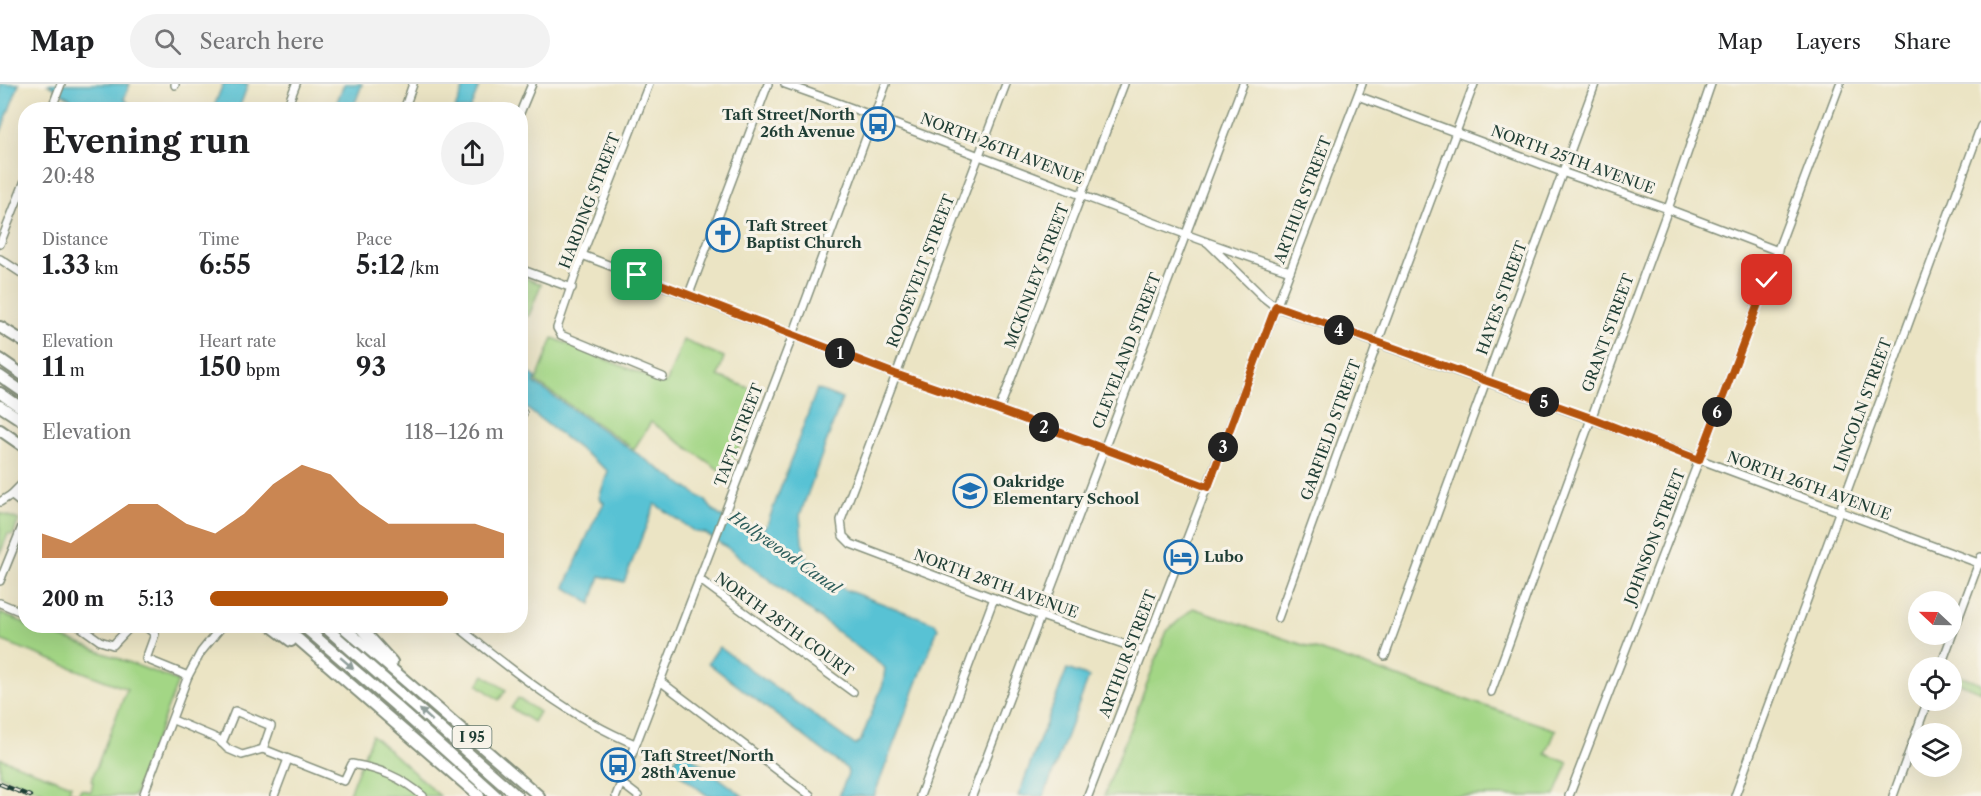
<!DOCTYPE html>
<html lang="en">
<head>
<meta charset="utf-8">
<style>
  :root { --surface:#fff; --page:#f2f2f2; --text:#202124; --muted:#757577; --line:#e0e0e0; --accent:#b45309 }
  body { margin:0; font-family:"Libre Caslon Text",serif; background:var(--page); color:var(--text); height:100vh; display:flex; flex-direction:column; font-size:22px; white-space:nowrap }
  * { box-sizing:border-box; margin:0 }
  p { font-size:20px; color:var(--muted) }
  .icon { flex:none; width:33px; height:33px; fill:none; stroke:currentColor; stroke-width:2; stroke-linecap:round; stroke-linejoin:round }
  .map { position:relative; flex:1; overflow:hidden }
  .drawer { position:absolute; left:18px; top:18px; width:510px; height:531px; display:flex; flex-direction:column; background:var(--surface); border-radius:24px; box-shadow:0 6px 24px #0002 }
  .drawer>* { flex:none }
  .needle { width:39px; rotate:292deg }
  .buttons { position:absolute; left:1908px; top:507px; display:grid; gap:12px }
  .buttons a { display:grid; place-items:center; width:54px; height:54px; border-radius:50%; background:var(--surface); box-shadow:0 6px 24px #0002; font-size:30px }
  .pin { position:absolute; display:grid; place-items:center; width:51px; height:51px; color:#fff; margin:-26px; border-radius:12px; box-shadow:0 3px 9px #0006 }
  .km { position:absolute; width:30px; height:30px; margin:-15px; border-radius:50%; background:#222; color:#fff; font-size:16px; line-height:30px; text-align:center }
  .round { display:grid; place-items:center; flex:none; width:63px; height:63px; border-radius:32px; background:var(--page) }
  .summary { display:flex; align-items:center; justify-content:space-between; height:102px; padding:0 24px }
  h1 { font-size:33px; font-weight:800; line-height:45px }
  .metrics { display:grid; grid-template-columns:repeat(3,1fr); gap:9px; height:102px; padding:6px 24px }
  .metrics div { display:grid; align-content:center }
  .metrics b { font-size:26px; font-weight:800 }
  .metrics small { font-size:16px; font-weight:400 }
  .metrics p { font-size:16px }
  .chart { height:168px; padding:12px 24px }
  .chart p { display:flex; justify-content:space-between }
  .chart svg { width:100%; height:108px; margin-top:6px; fill:var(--accent); opacity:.7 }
  ul { padding:0 24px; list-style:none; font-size:20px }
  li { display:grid; grid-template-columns:96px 72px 1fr; align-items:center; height:45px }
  li i { height:15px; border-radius:8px; background:var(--accent) }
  header { display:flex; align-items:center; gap:36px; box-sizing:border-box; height:84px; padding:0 30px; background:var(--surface); border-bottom:2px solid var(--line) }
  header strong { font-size:28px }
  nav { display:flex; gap:33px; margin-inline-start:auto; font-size:21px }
  .search { width:420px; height:54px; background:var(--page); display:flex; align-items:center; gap:15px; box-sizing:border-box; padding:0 21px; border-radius:33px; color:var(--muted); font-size:22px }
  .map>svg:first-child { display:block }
  .green { fill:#a3d685; stroke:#618a5c; stroke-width:1.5 }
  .water { fill:#58c2d4; stroke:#3c8084; stroke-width:1.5 }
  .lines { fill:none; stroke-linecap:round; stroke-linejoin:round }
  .minor-casing { stroke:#85907c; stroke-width:10 }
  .highway-casing { stroke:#85907c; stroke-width:14 }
  .minor { stroke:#fff; stroke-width:7 }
  .highway { stroke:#fff; stroke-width:10 }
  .rail-casing { stroke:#1f3d34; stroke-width:4.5 }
  .rail { stroke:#f7f3e8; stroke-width:2; stroke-dasharray:7; stroke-linecap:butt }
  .oneway { fill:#8f9e9a }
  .route-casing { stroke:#fff; stroke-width:12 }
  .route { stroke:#b45309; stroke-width:8 }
  .labels { text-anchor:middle; stroke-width:6; stroke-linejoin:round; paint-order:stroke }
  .shield { fill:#f7f3e8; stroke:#60746a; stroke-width:1.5 }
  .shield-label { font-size:14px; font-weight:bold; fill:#1f3d34 }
  .poi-label { font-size:15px; font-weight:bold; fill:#1f3d34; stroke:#f7f3e8; text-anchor:start }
  .street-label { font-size:15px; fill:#1f3d34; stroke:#f7f3e8 }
  .water-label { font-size:16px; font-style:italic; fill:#2d5e5c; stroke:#f7f3e8 }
</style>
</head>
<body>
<header>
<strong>Map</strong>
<div class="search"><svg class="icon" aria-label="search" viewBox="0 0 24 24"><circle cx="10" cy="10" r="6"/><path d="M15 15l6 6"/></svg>Search here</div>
<nav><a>Map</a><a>Layers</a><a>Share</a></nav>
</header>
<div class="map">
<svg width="1981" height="712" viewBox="0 0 1981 712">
  <rect width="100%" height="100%" fill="#f7f3e8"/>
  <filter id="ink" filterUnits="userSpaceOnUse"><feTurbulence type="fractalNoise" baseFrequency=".0167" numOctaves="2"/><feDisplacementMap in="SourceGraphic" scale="12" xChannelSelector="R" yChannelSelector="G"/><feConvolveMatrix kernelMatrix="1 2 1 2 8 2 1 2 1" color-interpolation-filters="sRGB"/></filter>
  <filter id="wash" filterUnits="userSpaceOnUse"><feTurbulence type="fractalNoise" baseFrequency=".008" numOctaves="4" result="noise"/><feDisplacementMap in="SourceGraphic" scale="24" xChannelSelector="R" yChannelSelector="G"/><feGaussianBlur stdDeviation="1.35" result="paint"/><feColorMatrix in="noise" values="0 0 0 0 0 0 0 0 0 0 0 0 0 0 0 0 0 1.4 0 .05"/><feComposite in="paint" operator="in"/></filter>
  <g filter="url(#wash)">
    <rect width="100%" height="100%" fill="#ebe4c4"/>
    <g class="green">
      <polygon points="521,192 541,200 529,232 521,232"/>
      <polygon points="553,254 666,300 683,256 724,273 718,292 759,308 728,392 651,338 634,365 536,298"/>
      <polygon points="0,429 19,436 13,451 8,450 0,470"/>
      <polygon points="1193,524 1556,646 1546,670 1568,679 1555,712 1104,712 1167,547"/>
      <polygon points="0,529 25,539 26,542 32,542 178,597 134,712 52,712 0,692 0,674 71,701 69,707 78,711 81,705 91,708 93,698 91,697 127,605 0,556"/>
      <polygon points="484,591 506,606 499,616 478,601"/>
      <polygon points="1959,591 1981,599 1981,608 1954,597"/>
      <polygon points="518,614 539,628 533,638 511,624"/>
      <polygon points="372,651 440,712 348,712"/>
    </g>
    <g class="water">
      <polygon points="0,0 19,0 0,50"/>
      <polygon points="48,0 130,0 124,15 136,25 86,25"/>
      <polygon points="223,0 248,0 239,25 213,25"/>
      <polygon points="344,0 362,0 353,25 334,25"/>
      <polygon points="465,0 480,0 470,25 455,25"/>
      <path d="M520 280 536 294 534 299 706 417C721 441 737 434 758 448L767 441 817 305 842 315 800 431 802 458 809 480 822 493 846 506 935 539 938 544 874 712H839L848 690 847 685 708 579 719 563 855 661 861 656 883 600 885 584 729 465 705 449 695 448 655 420 624 498 600 492 591 520 565 503 593 439 604 419 599 414 608 387 521 320Z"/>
      <polygon points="1067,585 1089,593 1044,712 1018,712"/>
      <polygon points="682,666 743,712 708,712 670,683"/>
    </g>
  </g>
  <g filter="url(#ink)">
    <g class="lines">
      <defs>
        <g id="minor">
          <polyline points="649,0 582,171 557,244 561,251 663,293"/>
          <path d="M785 0C954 59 1120 130 1290 187"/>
          <polyline points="1006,0 841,436 843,452 851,460 1041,532 1144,567"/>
          <polyline points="175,1 175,0"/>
          <polyline points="1358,12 1562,88 1668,125 1778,167"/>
          <polyline points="51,26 61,0"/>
          <polyline points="286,26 296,0"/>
          <polyline points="404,26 413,0"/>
          <polyline points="520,29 532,0"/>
          <polyline points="1208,159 1263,213 1276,223 1591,335 1981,480"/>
          <polyline points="0,160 26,94"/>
          <polyline points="582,171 895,290 999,326 1208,403"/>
          <polyline points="0,175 26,192"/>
          <polyline points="520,185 572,204"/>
          <polyline points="689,210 768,0"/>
          <polyline points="999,326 1124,0"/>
          <polyline points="520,335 523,329"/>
          <polyline points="15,408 26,416"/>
          <polyline points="11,411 26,423"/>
          <polyline points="0,418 11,411 26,396"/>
          <polyline points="699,495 853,608"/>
          <polyline points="0,497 26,433"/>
          <polyline points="0,519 19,527 26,527"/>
          <polyline points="1278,534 1377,260 1474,0"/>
          <polyline points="79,542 100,557 113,561 131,542"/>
          <polyline points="145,542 155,550 146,575 188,592"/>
          <path d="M457 542C509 584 572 635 635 660"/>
          <polyline points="1385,572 1595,0"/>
          <polyline points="1940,584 1981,473"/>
          <polyline points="660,597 810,711"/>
          <polyline points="1491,608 1668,125 1711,0"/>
          <path d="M173 636 209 651 218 655 228 665 242 671 263 665 344 697 352 680C380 685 401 693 423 712"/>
          <polyline points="222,659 235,627 271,642 263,665"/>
          <polyline points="621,699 638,712"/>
          <polyline points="143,712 188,592 201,568 222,542"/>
          <polyline points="274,712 288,675"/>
          <polyline points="616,712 793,251 886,0"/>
          <polyline points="920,712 994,514"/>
          <polyline points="972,712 1243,0"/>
          <polyline points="1088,712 1362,0"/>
          <polyline points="1569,712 1699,376 1840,0"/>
          <polyline points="1735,712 1981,42"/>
          <polyline points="1893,712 1928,616"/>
        </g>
        <g id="highway">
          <polyline points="0,243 26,259"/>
          <polyline points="0,275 26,293"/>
          <polyline points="0,292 26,310"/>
          <polyline points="0,309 26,327"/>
          <polyline points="0,322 26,339"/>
          <polyline points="0,346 26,364"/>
          <polyline points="271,542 291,557"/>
          <polyline points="283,542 479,712"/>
          <polyline points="303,542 395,621 496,712"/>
          <polyline points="324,542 517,712"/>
          <polyline points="342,542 539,712"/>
          <polyline points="359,542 392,578"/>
        </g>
      </defs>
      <use href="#minor" class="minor-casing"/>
      <use href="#highway" class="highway-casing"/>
      <use href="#minor" class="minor"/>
      <use href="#highway" class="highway"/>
      <defs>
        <polyline id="rail" points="0,700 30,712"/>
      </defs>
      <use href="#rail" class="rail-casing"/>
      <use href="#rail" class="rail"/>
    </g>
    <defs><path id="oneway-solid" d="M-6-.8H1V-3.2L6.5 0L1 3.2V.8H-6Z" transform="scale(1.5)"/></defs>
    <g class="oneway">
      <use href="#oneway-solid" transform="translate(347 579) rotate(41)"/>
      <use href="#oneway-solid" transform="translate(426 631) rotate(-138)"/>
    </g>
  </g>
  <g class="lines" filter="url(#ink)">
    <defs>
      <polyline id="route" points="637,191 895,290 999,326 1208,403 1276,222 1591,334 1699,376 1767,196"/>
    </defs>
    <use href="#route" class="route-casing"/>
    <use href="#route" class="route"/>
  </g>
  <defs>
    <symbol id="bus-ring" viewBox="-11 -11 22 22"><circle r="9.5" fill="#f7f3e8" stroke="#1f6fb2" stroke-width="1.5"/><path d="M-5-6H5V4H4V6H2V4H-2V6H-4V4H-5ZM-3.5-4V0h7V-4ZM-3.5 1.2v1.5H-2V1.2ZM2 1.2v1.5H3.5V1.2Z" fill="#1f6fb2"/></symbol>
    <symbol id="church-ring" viewBox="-11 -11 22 22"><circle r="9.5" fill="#f7f3e8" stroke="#1f6fb2" stroke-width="1.5"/><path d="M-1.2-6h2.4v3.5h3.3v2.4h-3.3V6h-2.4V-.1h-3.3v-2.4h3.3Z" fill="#1f6fb2"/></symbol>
    <symbol id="school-ring" viewBox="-11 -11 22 22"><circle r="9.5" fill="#f7f3e8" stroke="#1f6fb2" stroke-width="1.5"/><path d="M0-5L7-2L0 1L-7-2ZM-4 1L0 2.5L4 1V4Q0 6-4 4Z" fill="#1f6fb2"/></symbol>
    <symbol id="hotel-ring" viewBox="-11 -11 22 22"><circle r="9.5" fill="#f7f3e8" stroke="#1f6fb2" stroke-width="1.5"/><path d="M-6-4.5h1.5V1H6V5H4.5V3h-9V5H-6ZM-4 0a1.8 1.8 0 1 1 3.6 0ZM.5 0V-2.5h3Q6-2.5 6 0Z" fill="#1f6fb2"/></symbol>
  </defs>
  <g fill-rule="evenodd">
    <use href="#bus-ring" x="859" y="21" width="38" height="38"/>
    <use href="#church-ring" x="704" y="132" width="38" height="38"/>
    <use href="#school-ring" x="951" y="388" width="38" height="38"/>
    <use href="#hotel-ring" x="1162" y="454" width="38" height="38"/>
    <use href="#bus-ring" x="599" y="662" width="38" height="38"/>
  </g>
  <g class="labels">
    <rect class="shield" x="452.5" y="642" width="39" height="22" rx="4.5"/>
    <g class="shield-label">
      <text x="472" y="658">I 95</text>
    </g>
    <g class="poi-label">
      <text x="855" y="36" text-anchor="end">Taft Street/North<tspan x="855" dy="17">26th Avenue</tspan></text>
      <text x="746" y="147">Taft Street<tspan x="746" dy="17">Baptist Church</tspan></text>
      <text x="993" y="403">Oakridge<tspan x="993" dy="17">Elementary School</tspan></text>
      <text x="1204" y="478">Lubo</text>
      <text x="641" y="677">Taft Street/North<tspan x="641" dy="17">28th Avenue</tspan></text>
    </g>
    <g class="street-label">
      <text transform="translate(1002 65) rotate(21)" y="5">NORTH 26TH AVENUE</text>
      <text transform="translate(1573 76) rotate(20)" y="5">NORTH 25TH AVENUE</text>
      <text transform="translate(1303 116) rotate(-69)" y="5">ARTHUR STREET</text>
      <text transform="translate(590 117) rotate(-69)" y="5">HARDING STREET</text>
      <text transform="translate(921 187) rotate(-69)" y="5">ROOSEVELT STREET</text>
      <text transform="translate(1037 192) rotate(-69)" y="5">MCKINLEY STREET</text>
      <text transform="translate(1502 214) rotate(-70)" y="5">HAYES STREET</text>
      <text transform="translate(1608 249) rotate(-70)" y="5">GRANT STREET</text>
      <text transform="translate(1127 267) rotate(-69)" y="5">CLEVELAND STREET</text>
      <text transform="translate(1863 321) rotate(-70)" y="5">LINCOLN STREET</text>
      <text transform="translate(1331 346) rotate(-70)" y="5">GARFIELD STREET</text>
      <text transform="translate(739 351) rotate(-69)" y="5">TAFT STREET</text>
      <text transform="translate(1809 402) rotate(20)" y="5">NORTH 26TH AVENUE</text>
      <text transform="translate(1655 453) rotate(-69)" y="5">JOHNSON STREET</text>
      <text transform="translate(996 500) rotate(20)" y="5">NORTH 28TH AVENUE</text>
      <text transform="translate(784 541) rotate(36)" y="5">NORTH 28TH COURT</text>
      <text transform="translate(1128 570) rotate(-69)" y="5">ARTHUR STREET</text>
    </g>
    <g class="water-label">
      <text transform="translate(785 468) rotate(35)" y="6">Hollywood Canal</text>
    </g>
  </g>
</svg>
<div class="buttons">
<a><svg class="needle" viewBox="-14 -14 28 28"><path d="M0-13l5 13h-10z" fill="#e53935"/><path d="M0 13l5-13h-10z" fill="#757577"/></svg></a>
<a><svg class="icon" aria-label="locate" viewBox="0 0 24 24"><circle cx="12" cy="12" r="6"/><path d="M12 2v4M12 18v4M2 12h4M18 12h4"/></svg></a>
<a><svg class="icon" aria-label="layers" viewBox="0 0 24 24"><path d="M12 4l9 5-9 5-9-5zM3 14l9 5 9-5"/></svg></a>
</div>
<div class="pin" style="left:637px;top:191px;background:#1e9e55"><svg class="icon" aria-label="arrive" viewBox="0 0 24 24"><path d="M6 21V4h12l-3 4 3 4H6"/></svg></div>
<div class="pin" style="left:1767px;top:196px;background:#d93025"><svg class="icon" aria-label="check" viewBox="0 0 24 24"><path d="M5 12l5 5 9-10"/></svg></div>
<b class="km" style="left:840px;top:269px">1</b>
<b class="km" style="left:1044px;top:343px">2</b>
<b class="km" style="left:1223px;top:363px">3</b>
<b class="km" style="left:1339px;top:246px">4</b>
<b class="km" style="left:1544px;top:318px">5</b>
<b class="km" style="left:1717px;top:328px">6</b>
<section class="drawer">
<div class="summary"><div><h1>Evening run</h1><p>20:48</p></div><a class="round"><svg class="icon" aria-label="share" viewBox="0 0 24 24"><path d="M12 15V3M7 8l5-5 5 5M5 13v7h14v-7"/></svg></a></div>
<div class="metrics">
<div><p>Distance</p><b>1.33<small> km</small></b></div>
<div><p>Time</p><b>6:55</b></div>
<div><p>Pace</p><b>5:12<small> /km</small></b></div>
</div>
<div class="metrics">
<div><p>Elevation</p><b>11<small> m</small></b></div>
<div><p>Heart rate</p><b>150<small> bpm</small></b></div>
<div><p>kcal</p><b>93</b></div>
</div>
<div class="chart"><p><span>Elevation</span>118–126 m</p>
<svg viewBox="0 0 160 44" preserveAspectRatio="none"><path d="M0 44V34L10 38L20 30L30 22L40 22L50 30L60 34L70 26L80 14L90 6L100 10L110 22L120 30L130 30L140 30L150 30L160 34V44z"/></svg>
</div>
<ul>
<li><b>200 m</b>5:13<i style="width:81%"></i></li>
</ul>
</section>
</div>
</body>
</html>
